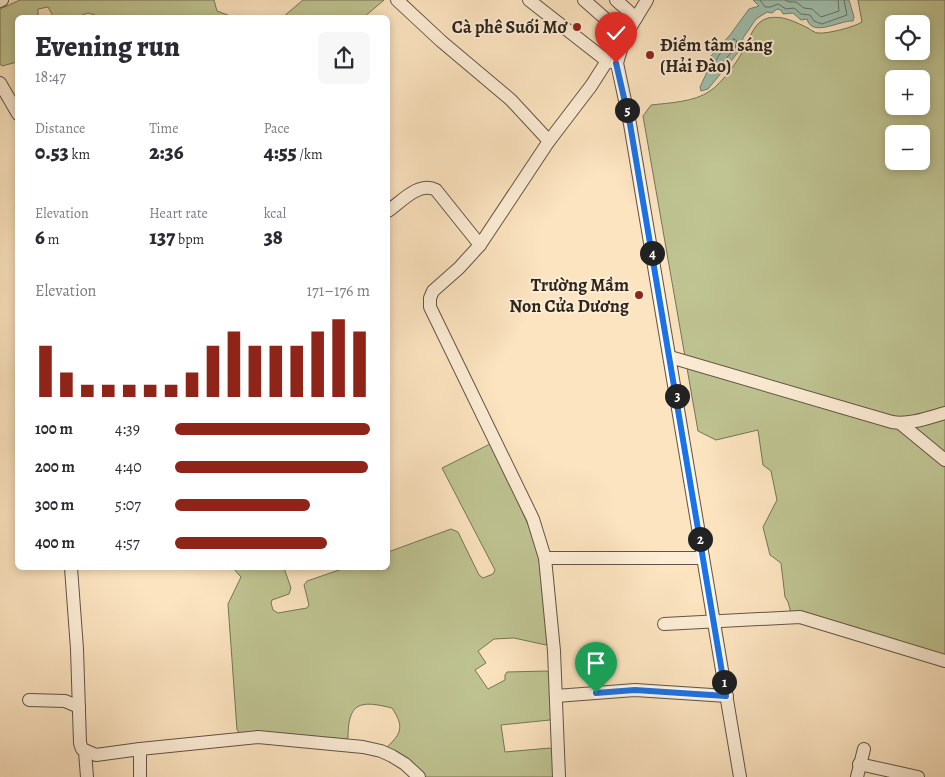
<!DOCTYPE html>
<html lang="en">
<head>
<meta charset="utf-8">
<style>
  :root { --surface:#fff; --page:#f7f7f7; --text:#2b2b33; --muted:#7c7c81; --accent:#8f2418 }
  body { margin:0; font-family:Alegreya,serif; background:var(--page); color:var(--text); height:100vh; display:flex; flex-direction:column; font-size:19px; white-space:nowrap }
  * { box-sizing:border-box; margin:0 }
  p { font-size:16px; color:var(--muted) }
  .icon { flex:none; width:28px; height:28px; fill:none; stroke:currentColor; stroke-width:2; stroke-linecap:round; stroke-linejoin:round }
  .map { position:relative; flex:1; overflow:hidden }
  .sheet { position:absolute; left:15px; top:15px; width:375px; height:555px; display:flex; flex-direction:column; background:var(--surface); border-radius:8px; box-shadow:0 2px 8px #0003 }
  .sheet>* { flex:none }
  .fabs { position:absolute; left:885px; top:15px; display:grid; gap:10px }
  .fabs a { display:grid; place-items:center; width:45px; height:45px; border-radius:8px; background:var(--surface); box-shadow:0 2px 8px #0003; font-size:25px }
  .pin { position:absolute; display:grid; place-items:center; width:42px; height:42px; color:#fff; margin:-51px -21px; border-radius:50% 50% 50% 0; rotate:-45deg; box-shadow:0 0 5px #0007 }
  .pin .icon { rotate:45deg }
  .km { position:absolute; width:25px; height:25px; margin:-12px; border-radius:50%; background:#222; color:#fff; font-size:14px; line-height:25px; text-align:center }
  .round { display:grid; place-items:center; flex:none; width:52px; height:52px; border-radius:8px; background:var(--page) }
  .overview { display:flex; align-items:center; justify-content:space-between; height:85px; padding:0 20px }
  h1 { font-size:28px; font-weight:800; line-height:38px }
  .metrics { display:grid; grid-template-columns:repeat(3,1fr); gap:8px; height:85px; padding:5px 20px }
  .metrics div { display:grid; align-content:center }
  .metrics b { font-size:21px; font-weight:800 }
  .metrics small { font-size:14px; font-weight:400 }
  .metrics p { font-size:14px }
  .chart { height:140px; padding:10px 20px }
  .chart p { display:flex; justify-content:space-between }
  .chart svg { width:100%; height:90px; margin-top:5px; stroke:var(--accent); stroke-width:6 }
  ul { padding:0 20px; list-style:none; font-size:16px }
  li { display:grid; grid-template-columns:80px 60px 1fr; align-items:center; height:38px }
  li i { height:12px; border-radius:6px; background:var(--accent) }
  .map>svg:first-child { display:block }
  .green { fill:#bfc492; stroke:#767456; fill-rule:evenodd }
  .water { fill:#a0bfae; stroke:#728173 }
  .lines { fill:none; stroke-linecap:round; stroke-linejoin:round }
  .shore { stroke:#667264; stroke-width:1 }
  .minor-casing { stroke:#615444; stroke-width:14 }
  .minor { stroke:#fdedd6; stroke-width:12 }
  .route-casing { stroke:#fff; stroke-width:10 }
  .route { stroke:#1a73e8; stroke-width:6 }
  .poi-dot { fill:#8f2418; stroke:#fdedd6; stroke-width:2 }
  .labels { text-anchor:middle; stroke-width:4; stroke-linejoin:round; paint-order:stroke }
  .poi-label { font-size:18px; font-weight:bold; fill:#2d241a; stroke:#fdedd6; text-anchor:end }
</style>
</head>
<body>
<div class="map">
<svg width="945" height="777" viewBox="0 0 945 777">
  <rect width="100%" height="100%" fill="#fce4c0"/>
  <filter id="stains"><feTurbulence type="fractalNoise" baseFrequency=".004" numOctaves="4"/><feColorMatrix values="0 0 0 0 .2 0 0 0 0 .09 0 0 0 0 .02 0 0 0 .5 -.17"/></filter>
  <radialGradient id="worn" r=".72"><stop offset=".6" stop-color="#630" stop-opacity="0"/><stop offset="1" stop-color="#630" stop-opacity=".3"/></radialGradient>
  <g class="green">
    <polygon points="20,0 214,0 217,11 233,17 95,18 95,15 88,13 77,17 54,18 48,7 38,9 38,17 18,18 17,62 2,66 0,64 0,9"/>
    <polygon points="303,0 384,0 364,17 283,17"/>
    <path d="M858 0H945V657L791 613 788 602 785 597 781 563 770 555 763 527 777 500 771 471 763 465 758 430 716 440 698 431 643 116 651 105C668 103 695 102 710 91 722 83 739 60 745 47 751 36 754 22 768 18 783 15 795 22 808 28 811 30 815 33 818 33 828 34 854 27 862 22ZM894 24H921V51H894ZM894 79H921V106H894ZM894 134H921V161H894Z"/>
    <path d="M490 444 493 446 543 558 550 638 546 645 514 638 494 639 478 651 486 663 475 670 488 689 505 680V675L507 672 547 671 551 676 552 716 550 720 501 725 505 752 550 748 553 751 555 777H422L387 747C402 733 404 726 392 708 360 700 348 702 348 738L342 741 242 735 237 730 228 604 241 577 233 568H284L291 588 289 594 272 600 271 603 273 610 278 613 307 608 309 605 304 585 307 581 345 568H388V552L451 529 458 532 479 575 483 578 493 574 495 570 442 468Z"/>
  </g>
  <path class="water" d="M753 0H849L854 17 853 21C840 20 812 38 807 19L801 20 793 13 783 14 781 10 777 9 772 13 767 12 756 19 743 38 740 50 708 89 701 91 700 87 708 70 710 57 730 35 749 9 759 6Z"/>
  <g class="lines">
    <g class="shore">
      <polyline points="760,0 765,7 770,7 778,4 786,9 794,8 801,14 810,15 814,21 822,24 847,15 844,0"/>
      <polyline points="785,0 789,2 796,2 804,8 812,9 821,17 839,11 838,0"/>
      <path d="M734 39 737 41 735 48 717 69 714 70C712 60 727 45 734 39Z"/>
    </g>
    <defs>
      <g id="minor">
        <polyline points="397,0 441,41 511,100 549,141"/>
        <polyline points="529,0 607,61"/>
        <polyline points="584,0 625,36"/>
        <polyline points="616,0 636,18"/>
        <polyline points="647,0 625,36 617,63 630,124 740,777"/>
        <polyline points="0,1 2,0"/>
        <polyline points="0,83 18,114"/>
        <path d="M388 211C401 202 419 181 436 190L480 245"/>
        <path d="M670 357 892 422C909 425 928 418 945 413"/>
        <polyline points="900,423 945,460"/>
        <polyline points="545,558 703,558"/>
        <polyline points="71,568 77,649 80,743 82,749 96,755 140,749"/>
        <polyline points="664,624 800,617 945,661"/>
        <polyline points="556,696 635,690 727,696"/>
        <polyline points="29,700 65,701 79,707"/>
        <polyline points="85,752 87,777"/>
        <polyline points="859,764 918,777"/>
        <polyline points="140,777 140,749 258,737 363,747 381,751 392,756 405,764 419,777"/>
        <polyline points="559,777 554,651 545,558 533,519 430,307 430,298 433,291 459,268 480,245 549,141 591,86 607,61 617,63"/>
        <polyline points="857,777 864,749"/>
      </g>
    </defs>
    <use href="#minor" class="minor-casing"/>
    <use href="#minor" class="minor"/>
  </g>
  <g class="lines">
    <defs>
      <polyline id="route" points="596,693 635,690 726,696 630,124 616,63"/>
    </defs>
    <use href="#route" class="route-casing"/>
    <use href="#route" class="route"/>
  </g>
  <g class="poi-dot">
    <circle cx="577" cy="27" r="5"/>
    <circle cx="650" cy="55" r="5"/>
    <circle cx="639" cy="295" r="5"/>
  </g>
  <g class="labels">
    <g class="poi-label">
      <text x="567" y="33">Cà phê Suối Mơ</text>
      <text x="660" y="51" text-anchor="start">Điểm tâm sáng<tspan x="660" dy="21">(Hải Đào)</tspan></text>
      <text x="629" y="291">Trường Mầm<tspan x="629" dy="21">Non Cửa Dương</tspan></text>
    </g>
  </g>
  <rect width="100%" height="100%" filter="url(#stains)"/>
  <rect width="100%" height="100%" fill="url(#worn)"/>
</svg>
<div class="fabs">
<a><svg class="icon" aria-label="locate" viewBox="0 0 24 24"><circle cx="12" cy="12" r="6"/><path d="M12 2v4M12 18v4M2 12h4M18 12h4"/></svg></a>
<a>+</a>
<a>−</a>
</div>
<div class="pin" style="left:596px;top:693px;background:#1e9e55"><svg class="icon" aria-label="arrive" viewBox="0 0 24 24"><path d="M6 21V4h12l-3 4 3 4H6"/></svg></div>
<div class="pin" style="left:616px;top:63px;background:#d93025"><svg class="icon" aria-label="check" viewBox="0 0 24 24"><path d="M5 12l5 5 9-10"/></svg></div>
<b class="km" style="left:724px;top:682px">1</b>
<b class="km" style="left:700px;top:539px">2</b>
<b class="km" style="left:677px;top:396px">3</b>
<b class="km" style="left:652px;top:253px">4</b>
<b class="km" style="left:627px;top:110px">5</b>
<section class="sheet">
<div class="overview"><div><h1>Evening run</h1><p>18:47</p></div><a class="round"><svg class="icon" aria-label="share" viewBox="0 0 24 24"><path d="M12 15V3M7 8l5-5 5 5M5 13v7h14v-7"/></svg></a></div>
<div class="metrics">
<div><p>Distance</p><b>0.53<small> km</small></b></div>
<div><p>Time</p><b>2:36</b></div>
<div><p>Pace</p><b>4:55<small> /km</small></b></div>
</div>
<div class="metrics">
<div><p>Elevation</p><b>6<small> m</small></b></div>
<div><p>Heart rate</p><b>137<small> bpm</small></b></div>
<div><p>kcal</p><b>38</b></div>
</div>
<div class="chart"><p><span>Elevation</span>171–176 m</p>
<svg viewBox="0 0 160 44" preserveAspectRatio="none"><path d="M5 44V19M15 44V32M25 44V38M35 44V38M45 44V38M55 44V38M65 44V38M75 44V32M85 44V19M95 44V12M105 44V19M115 44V19M125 44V19M135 44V12M145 44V6M155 44V12"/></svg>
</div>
<ul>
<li><b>100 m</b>4:39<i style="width:100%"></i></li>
<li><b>200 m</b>4:40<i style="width:99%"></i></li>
<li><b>300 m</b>5:07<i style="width:69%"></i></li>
<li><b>400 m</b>4:57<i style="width:78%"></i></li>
</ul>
</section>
</div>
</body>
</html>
